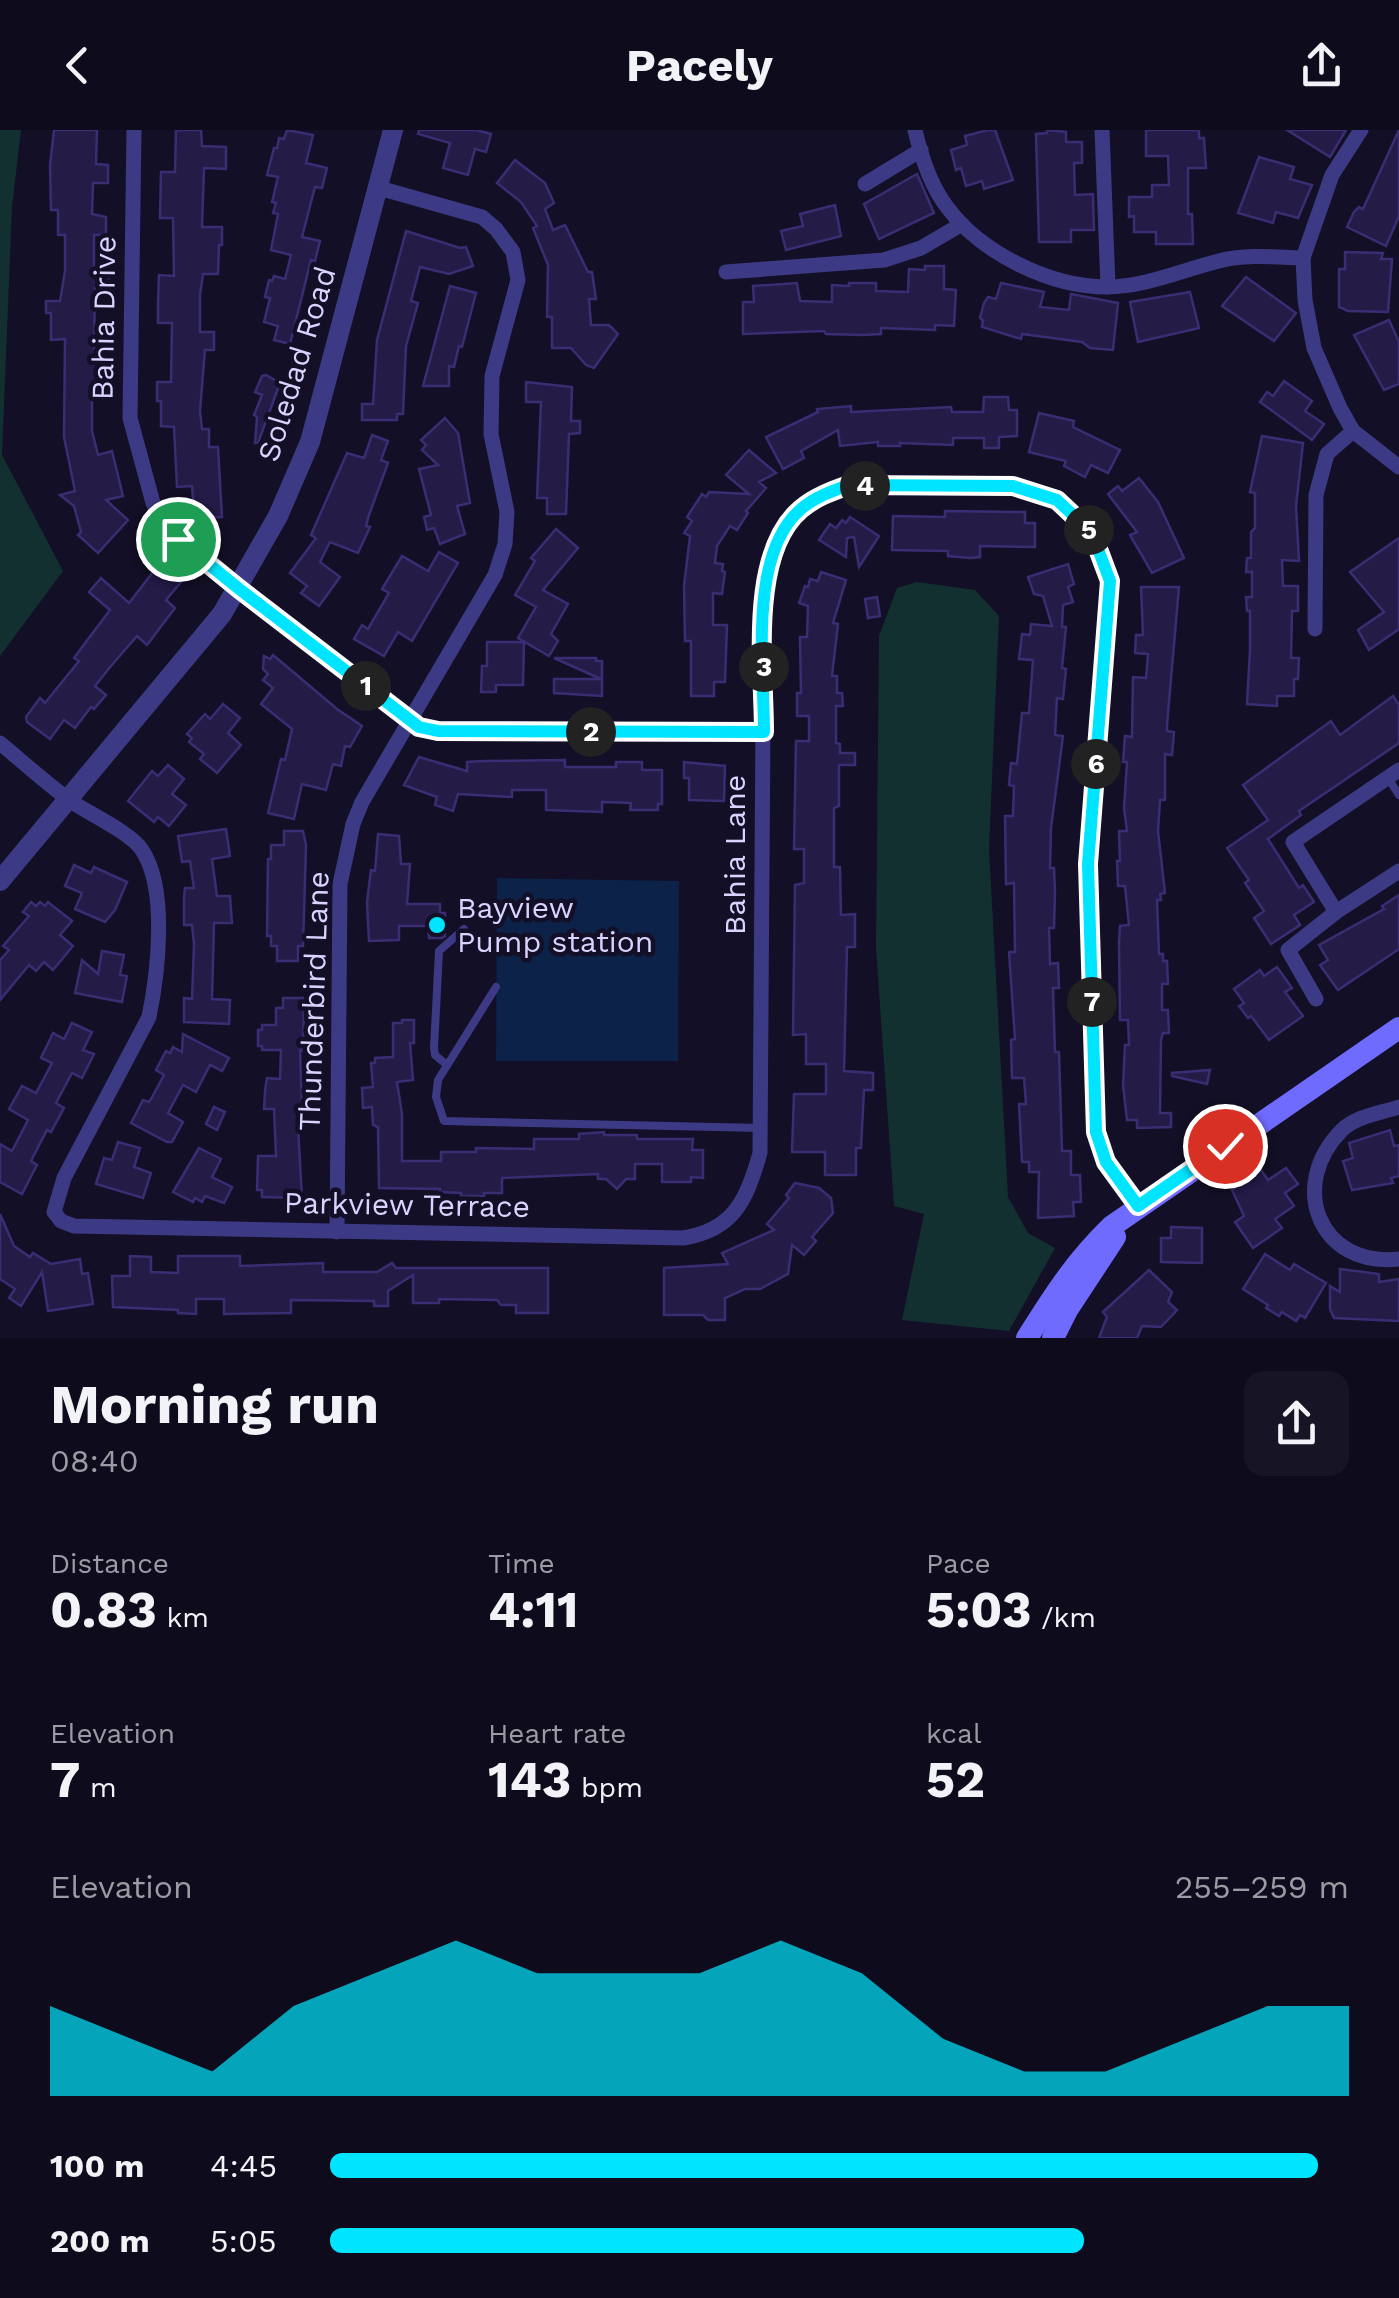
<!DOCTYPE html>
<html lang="en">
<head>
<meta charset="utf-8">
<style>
  :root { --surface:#0e0b1c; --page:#171425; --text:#f1f3f6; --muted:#9b9ba3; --accent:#00e5ff }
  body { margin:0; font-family:"Work Sans",sans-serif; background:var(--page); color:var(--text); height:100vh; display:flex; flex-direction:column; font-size:38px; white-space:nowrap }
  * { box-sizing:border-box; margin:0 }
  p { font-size:32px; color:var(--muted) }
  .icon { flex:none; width:55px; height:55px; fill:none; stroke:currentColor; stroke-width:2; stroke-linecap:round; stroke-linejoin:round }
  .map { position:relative; height:1208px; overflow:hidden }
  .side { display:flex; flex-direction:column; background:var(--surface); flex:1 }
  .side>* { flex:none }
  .pin { position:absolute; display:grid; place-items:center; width:85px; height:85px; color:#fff; margin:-42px; border:5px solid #fff; border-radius:50%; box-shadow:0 2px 10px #0007 }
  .km { position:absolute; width:50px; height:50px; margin:-25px; border-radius:50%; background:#222; color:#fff; font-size:28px; line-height:50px; text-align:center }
  .round { display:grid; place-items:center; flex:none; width:105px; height:105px; border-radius:20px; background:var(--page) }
  .summary { display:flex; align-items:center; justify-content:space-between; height:170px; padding:0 50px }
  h1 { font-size:55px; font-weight:700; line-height:75px }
  .stats { display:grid; grid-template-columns:repeat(3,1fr); gap:15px; height:170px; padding:10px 50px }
  .stats div { display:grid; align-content:center }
  .stats b { font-size:50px; font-weight:700 }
  .stats small { font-size:28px; font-weight:400 }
  .stats p { font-size:28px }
  .chart { height:280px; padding:20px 50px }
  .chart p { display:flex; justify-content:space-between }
  .chart svg { width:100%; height:180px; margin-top:10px; fill:var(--accent); opacity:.7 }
  ul { padding:0 50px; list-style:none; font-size:32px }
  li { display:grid; grid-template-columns:160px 120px 1fr; align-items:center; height:75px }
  li i { height:25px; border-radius:12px; background:var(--accent) }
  header { display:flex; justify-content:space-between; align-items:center; height:130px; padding:0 50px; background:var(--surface); font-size:45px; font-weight:700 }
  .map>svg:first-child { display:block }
  .green { fill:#12302f }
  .water { fill:#0c2248 }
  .building { fill:#241b47; stroke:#3b2d73; stroke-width:2.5 }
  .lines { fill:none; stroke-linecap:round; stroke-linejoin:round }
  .service { stroke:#3d3a85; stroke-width:8 }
  .minor { stroke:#3d3a85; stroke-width:15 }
  .tertiary { stroke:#3d3a85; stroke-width:20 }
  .secondary { stroke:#6f6bff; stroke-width:22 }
  .route-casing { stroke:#fff; stroke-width:20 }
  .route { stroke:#00e5ff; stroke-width:12 }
  .poi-dot { fill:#00e5ff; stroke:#130f26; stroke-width:4 }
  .labels { text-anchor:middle; stroke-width:9; stroke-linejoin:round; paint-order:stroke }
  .street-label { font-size:30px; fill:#d9d4ff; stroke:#130f26 }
  .poi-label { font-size:30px; fill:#d9d4ff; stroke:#130f26; text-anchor:start }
</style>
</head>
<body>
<header><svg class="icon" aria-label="back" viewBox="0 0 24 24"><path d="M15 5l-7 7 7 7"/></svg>Pacely<svg class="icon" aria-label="share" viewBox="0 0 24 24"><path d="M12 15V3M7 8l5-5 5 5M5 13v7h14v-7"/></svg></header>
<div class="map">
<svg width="1399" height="1208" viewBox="0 0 1399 1208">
  <rect width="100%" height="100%" fill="#130f26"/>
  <g class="green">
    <polygon points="0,0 21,0 12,77 2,325 63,441 0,526"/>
    <polygon points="917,452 975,460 999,486 989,719 1008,1067 1028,1103 1055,1118 1009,1201 902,1190 924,1084 894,1076 876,818 879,506 897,458"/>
  </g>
  <polygon class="water" points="497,748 679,751 678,931 496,931"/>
  <g class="building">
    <polygon points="54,0 97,0 96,34 108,35 108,53 93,53 92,84 106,87 106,105 94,105 94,139 109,140 109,158 95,158 94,218 108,218 109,233 104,237 104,263 92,263 92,301 98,325 112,321 123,366 106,370 128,390 98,423 78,405 81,402 74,376 60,365 75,361 64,307 65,209 51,210 51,183 46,183 46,171 60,171 65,141 65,105 58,105 58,80 51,80 50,35"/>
    <polygon points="176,0 201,0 202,16 226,17 226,39 204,38 202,97 222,97 222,115 219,115 218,144 203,144 200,165 200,202 214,202 214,220 205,220 200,281 202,299 209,299 209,317 218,317 222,387 208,388 207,380 194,382 192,356 177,357 174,297 161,296 161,271 157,271 157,252 171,252 172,193 158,193 158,174 159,145 174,146 173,88 160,88 161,42 175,42"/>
    <polygon points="287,0 313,5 306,33 327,38 322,58 315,57 302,107 320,111 315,131 311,130 290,214 274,210 278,196 264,192 270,168 265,167 269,150 272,151 274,146 285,149 291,125 271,120 278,84 273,83 276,73 272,72 278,47 267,45 274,18 277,18 279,8 284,9"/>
    <polygon points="419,0 476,0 491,4 486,22 475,19 468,45 443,38 450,13 418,4"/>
    <polygon points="988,0 995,0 1013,50 984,59 982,51 966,56 961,38 956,40 951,20 967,15 965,6"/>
    <polygon points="1047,0 1066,2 1066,12 1082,12 1082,33 1074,33 1075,65 1093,64 1094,100 1071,100 1071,112 1039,112 1036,4 1047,3"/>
    <polygon points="1146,0 1199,0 1199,8 1204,8 1206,38 1188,38 1188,84 1192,84 1193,114 1156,114 1156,102 1134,102 1134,86 1129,87 1129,67 1152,67 1152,55 1169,55 1168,26 1146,26"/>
    <polygon points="1287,0 1346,0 1330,27"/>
    <polygon points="1399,0 1399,86 1386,116 1347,97 1354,82 1359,77 1363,79"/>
    <polygon points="1259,27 1294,37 1290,49 1312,55 1298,88 1276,82 1273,93 1238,83"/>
    <polygon points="515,30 545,53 554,73 545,79 553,100 565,95 588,142 592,142 596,169 589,169 591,195 609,195 618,204 594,238 586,235 571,218 552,218 552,187 547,187 548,135 533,98 537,96 521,72 497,53"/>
    <polygon points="917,44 934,83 879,109 864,74"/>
    <polygon points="835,75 841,106 786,120 781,101 803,96 800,84"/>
    <polygon points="406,101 460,118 466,117 473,136 449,144 420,137 411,171 418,173 406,216 403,284 397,284 397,290 362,290 362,274 373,274 377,210"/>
    <polygon points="1345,122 1383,123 1381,129 1392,129 1388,182 1348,181 1339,177 1339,139 1345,139"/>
    <polygon points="925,136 944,136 944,159 956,160 954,196 935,195 935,200 881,198 881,204 862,205 826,204 824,201 743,204 743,172 754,172 753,156 797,153 800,171 832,172 832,155 849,156 849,153 876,153 876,161 908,162 909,139 925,140"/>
    <polygon points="1246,147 1296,183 1274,211 1222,176"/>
    <polygon points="1001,153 1044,162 1040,177 1069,180 1071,164 1118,173 1113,220 1090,218 1082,212 1022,204 1021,209 982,197 983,191 980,188 984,173 988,167 996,169"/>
    <polygon points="450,156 476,163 462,217 459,216 454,237 449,236 449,256 423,256"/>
    <polygon points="1190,162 1199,198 1138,212 1130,172"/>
    <polygon points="1389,190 1399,212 1399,254 1384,260 1354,205"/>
    <polygon points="266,245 280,253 258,313 255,313 257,287 254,285 262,265 255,262 262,246"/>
    <polygon points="1284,251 1312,271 1305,281 1324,294 1312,310 1260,272 1267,262 1273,266"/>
    <polygon points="526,252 572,257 571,291 580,291 580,303 569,304 566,384 547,384 547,368 537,368 541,272 526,272"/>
    <polygon points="984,267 1008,267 1009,280 1017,280 1017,306 999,307 999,318 984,318 984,308 953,308 953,315 900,313 900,316 878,316 878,312 840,316 838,300 801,321 804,328 783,339 766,307 818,282 817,279 851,276 851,282 951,277 952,282 983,282"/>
    <polygon points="1039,283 1074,291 1073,297 1120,320 1108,343 1091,335 1085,347 1064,336 1066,331 1029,322"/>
    <polygon points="445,288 458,303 470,373 457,376 465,404 440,414 434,398 427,400 424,387 431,385 419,339 438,335 422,320 426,315 421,310"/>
    <polygon points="372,305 388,311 381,330 388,333 369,385 366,396 370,397 358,423 330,412 320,432 340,447 319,476 301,463 307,456 290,443 316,408 311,405 347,323 364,328"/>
    <polygon points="1262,306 1303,313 1296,376 1299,431 1282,430 1283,456 1298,456 1298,481 1292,481 1291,528 1299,528 1298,549 1294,549 1294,566 1277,566 1277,576 1247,574 1250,520 1250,481 1247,481 1246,467 1252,467 1252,442 1246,442 1247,428 1251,428 1251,402 1255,398 1255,363 1250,362"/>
    <polygon points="749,320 776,343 759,352 766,358 746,381 748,383 737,400 730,396 717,416 715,433 723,434 722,441 725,442 722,464 713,463 713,495 727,495 725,552 714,552 714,566 691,566 691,511 685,511 684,456 690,406 684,403 692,391 687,387 702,364 706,367 709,362 749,364 726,345"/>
    <polygon points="1139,348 1158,372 1184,428 1152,443 1130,405 1137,402 1108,364 1118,356 1122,361"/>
    <polygon points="945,381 1025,382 1025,393 1035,393 1035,417 980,416 980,427 970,428 948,426 948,421 892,420 893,386 945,387"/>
    <polygon points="850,387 879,406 859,437 854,407 847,408 846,427 819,410 830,394 836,398 842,390 846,393"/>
    <polygon points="556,399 578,418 543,460 568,474 551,504 558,511 549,526 518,508 536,477 515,465 535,431 531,428"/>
    <polygon points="1399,408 1399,499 1369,520 1358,500 1384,482 1350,442"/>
    <polygon points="439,422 458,433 412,511 398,502 384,526 354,509 362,495 368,499 389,463 382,459 402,426 428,441"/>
    <polygon points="160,433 182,451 166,470 175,478 147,515 137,506 111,536 95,556 106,565 94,579 91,577 75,598 64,590 50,609 27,592 26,587 40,568 45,573 79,531 74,528 110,480 89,462 101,448 129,473"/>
    <polygon points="1068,434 1074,454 1068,457 1073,472 1063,475 1062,497 1066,497 1062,538 1066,539 1063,569 1057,568 1055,605 1063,606 1051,698 1050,738 1054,738 1055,763 1054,798 1049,798 1050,834 1058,833 1059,858 1053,858 1055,922 1059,922 1062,1021 1071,1021 1071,1045 1080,1045 1081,1072 1073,1072 1074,1086 1038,1088 1039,1042 1029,1042 1029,1032 1022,1032 1019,974 1026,974 1024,948 1012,948 1011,910 1015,909 1009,822 1015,822 1014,753 1006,754 1005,686 1013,686 1014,656 1009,655 1011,633 1017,634 1022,583 1029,583 1033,530 1019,529 1022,504 1030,505 1031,494 1052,496 1043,466 1034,464 1028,447"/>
    <polygon points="821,442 846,450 833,493 838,494 832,546 837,546 837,563 842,563 843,576 836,576 836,613 840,614 840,623 855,623 855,635 839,635 839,676 834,678 834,737 840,737 841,785 855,784 855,817 847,817 844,941 873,943 873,960 864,960 861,1018 856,1018 856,1045 825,1045 825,1022 792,1022 794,964 826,964 826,934 806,934 806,904 793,905 795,755 804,753 804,719 794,719 796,611 809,611 809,586 797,586 797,563 801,563 800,507 807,507 808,476 799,473 805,456 808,457 810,449 818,451"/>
    <polygon points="1141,457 1179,457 1167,595 1167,601 1174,602 1172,625 1165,624 1165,670 1160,670 1158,701 1165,763 1160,764 1161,770 1157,770 1159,824 1163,824 1163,831 1167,831 1168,854 1162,854 1162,880 1168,880 1169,903 1163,903 1161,910 1160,983 1171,983 1171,997 1137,998 1137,990 1127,990 1123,955 1125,915 1129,915 1128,890 1120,890 1119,813 1120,796 1129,795 1125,756 1118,756 1117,731 1120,731 1119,701 1127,701 1124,678 1127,632 1123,632 1125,606 1132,607 1133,547 1146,548 1148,524 1135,523 1136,505 1143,505"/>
    <polygon points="877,467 880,486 868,488 865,469"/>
    <polygon points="487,512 524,512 523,555 496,555 496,562 481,562 482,536 487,536"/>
    <polygon points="273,525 337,579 362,596 350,617 345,616 341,636 333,634 326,660 302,654 294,689 268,683 281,629 285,630 292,599 261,574 273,558 263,550 268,544 263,539 264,526 270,529"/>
    <polygon points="554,528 596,528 596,531 602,531 602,566 554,563 554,549 601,549"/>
    <polygon points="1393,566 1399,575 1399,613 1299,681 1301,685 1268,709 1299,758 1303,755 1314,772 1294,785 1300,795 1271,814 1254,788 1264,781 1245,753 1249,750 1227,718 1268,690 1243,655 1331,591 1340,605"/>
    <polygon points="223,574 240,588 228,603 241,615 217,643 200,629 204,624 189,612 192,608 187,604 205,584 210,589"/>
    <polygon points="419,627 467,641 467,632 484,631 565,630 565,637 616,637 616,632 642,632 642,640 662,640 662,674 658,674 658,680 630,680 631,673 602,672 602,682 546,680 546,660 512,660 512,667 458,664 453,681 435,675 437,667 404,655"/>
    <polygon points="684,632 725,636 724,671 689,670 689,648 684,648"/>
    <polygon points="168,635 184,649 172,664 186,675 169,696 158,687 154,692 128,671 152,641 158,646"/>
    <polygon points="226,699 230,726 212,729 217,766 230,766 232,793 214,793 212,869 230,870 229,894 184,892 184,868 192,869 194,814 192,795 184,795 184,768 185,758 194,758 190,731 182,732 178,706"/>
    <polygon points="284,701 303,701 306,715 303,816 298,816 298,831 277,831 277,816 271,816 271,806 267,806 268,729 271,729 271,715 284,715"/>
    <polygon points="378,704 399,706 401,734 410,734 407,774 440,774 440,783 445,783 445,806 442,808 429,808 428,796 399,796 399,810 369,811 367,772 371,740 375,741"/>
    <polygon points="74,735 91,743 94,737 127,752 115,780 105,792 75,779 82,763 65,756"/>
    <polygon points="1399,765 1399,819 1338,860 1320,835 1328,830 1319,815 1384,779 1382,776"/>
    <polygon points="31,772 36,776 40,772 45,776 48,772 72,791 60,805 73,816 53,840 44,832 36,841 29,835 0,870 0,830 9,820 3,816 29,786 23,782"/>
    <polygon points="102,821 124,825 120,845 127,846 122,872 75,863 82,830 98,844"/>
    <polygon points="1277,837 1292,858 1285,862 1303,886 1269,910 1251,886 1248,888 1239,876 1244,873 1234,859 1260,840 1264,846"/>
    <polygon points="283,868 303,868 304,875 303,921 300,920 302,978 298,997 302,1068 262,1067 262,1060 257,1060 258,1026 276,1026 274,979 264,979 265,961 267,948 280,949 281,920 262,920 262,916 258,916 258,900 262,900 262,895 276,895 276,878 283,878"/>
    <polygon points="402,890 414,890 414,913 410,913 413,950 397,952 402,984 402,1031 441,1031 441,1022 476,1022 476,1018 534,1019 534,1009 579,1009 579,1004 604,1002 604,1005 637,1005 637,1009 693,1009 692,1020 703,1020 703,1048 691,1047 691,1052 662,1052 662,1034 635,1034 635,1049 626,1049 617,1059 606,1049 598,1049 598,1044 502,1048 502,1063 484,1063 484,1066 461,1066 461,1063 440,1062 440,1059 379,1058 378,997 373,995 372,977 363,978 362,958 373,957 371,933 375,933 375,928 393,927 393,893 402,893"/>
    <polygon points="72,893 92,902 83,920 94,924 82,948 72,943 56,973 64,978 51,1002 47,1000 31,1031 37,1035 22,1064 0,1052 0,1014 12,1021 28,990 9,979 22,956 36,963 52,933 41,928 53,903 64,909"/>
    <polygon points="183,904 229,928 222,941 210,935 196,962 183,955 168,983 183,992 172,1012 167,1012 131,993 143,970 149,972 151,969 164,945 156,940 166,921 170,923 173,917 182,922"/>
    <polygon points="1210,940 1207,954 1172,946 1172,943"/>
    <polygon points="214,977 225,982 217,1000 206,994"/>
    <polygon points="1390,1000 1394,1016 1399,1015 1399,1046 1391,1048 1393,1053 1352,1060 1343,1031 1353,1028 1349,1013"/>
    <polygon points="118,1012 140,1018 134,1037 151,1043 143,1068 96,1054 104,1028 112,1030"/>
    <polygon points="199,1018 221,1029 212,1047 232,1057 224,1073 205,1066 202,1072 195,1068 193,1072 173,1062"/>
    <polygon points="1286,1038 1298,1054 1285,1063 1294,1076 1275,1089 1282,1098 1253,1118 1235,1092 1244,1086 1232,1060 1261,1040 1268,1050"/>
    <polygon points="795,1053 819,1058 831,1068 833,1083 812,1107 816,1111 804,1125 792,1115 788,1144 760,1159 745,1159 725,1168 725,1190 708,1190 703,1185 664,1185 664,1138 728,1134 722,1123 774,1100 767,1094 789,1068 786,1065"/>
    <polygon points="0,1084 14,1116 30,1127 33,1123 51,1134 80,1129 82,1144 88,1143 93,1174 48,1181 42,1142 21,1176 9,1168 15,1159 0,1149"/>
    <polygon points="1171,1097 1202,1098 1202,1133 1161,1132 1161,1108 1171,1108"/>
    <polygon points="1265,1124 1290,1140 1294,1134 1326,1153 1305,1188 1300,1185 1296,1191 1282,1182 1279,1186 1266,1178 1268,1175 1243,1159"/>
    <polygon points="130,1126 151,1127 151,1142 178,1143 178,1126 240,1126 240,1136 323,1133 323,1142 377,1142 392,1133 396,1138 548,1138 548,1183 516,1183 516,1175 501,1175 497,1170 439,1169 439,1173 413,1173 413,1145 388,1161 388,1176 374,1176 374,1171 291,1170 291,1183 224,1184 224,1169 196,1169 196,1184 178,1183 178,1180 113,1177 112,1146 130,1146"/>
    <polygon points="1340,1139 1379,1144 1379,1152 1399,1149 1399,1191 1334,1188 1330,1179 1330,1156 1340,1162"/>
    <polygon points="1149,1140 1172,1162 1168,1172 1177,1180 1161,1197 1142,1196 1137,1208 1099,1208 1107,1187 1103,1182"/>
  </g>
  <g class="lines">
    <g class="service">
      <polyline points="1388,648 1399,665"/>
      <polyline points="496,857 438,950 436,967 444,991 762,998"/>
      <polyline points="447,935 435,925 434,918 439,821 464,799"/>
    </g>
    <g class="minor">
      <polyline points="134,0 130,288 153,373 178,409 419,597 438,601 764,603"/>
      <path d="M915 0C921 26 931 56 947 77 981 123 1050 157 1107 157 1145 157 1182 140 1219 131 1245 124 1276 127 1303 128"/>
      <polyline points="1102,0 1108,157"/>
      <polyline points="1361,0 1332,45 1303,128 1305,170 1314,218 1340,278 1353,301 1399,337"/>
      <polyline points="865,54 921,20"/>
      <polyline points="726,142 884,130 921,118 962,94"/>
      <polyline points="1315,499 1316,365 1327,324 1353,301"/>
      <path d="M0 613C24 633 47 654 72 672 90 684 131 703 142 720 168 759 158 843 149 887L64 1048 54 1082 61 1091 74 1096 683 1108C735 1100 747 1068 760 1023L764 450C778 397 797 374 849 355L1013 356 1057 370 1092 403 1109 451 1088 734 1096 1002 1106 1032 1138 1076"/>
      <polyline points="1336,782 1293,712 1399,640"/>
      <polyline points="1316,869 1288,820 1336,782 1399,741"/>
      <path d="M1399 977C1381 983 1356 986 1342 1000 1287 1055 1319 1138 1399 1129"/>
      <polyline points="337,1102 340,754 353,694 362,672 495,445 505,414 507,382 491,304 492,246 518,150 513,122 496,99 482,87 379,58"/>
    </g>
    <polyline class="tertiary" points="0,751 222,484 278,386 310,312 393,0"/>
    <g class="secondary">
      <path d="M1027 1208C1054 1165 1075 1132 1112 1096L1399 898"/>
      <polyline points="1053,1208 1067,1180 1115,1107"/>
    </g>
  </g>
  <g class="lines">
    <defs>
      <path id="route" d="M178 409 238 458 419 597 438 601 764 602C764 539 748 424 801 379 815 367 832 361 849 355L1013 356 1057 370 1092 403 1110 451 1088 734 1096 1002 1106 1032 1138 1076 1225 1016"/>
    </defs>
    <use href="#route" class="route-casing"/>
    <use href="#route" class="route"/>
  </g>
  <circle class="poi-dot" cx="437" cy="795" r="10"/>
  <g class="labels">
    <g class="street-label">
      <text transform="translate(104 188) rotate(-89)" y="10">Bahia Drive</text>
      <text transform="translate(297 234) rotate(-73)" y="10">Soledad Road</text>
      <text transform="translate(735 725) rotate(-90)" y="10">Bahia Lane</text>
      <text transform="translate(314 871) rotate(-88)" y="10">Thunderbird Lane</text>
      <text transform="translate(407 1075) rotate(1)" y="10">Parkview Terrace</text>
    </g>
    <g class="poi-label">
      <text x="457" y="788">Bayview<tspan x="457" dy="34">Pump station</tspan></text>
    </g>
  </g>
</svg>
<div class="pin" style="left:178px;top:409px;background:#1e9e55"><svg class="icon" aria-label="arrive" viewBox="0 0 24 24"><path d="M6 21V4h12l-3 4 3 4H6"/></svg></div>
<div class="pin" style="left:1225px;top:1016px;background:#d93025"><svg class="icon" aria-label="check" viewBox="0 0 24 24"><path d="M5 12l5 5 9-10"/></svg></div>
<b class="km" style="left:366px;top:556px">1</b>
<b class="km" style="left:591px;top:602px">2</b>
<b class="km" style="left:764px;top:537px">3</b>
<b class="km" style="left:865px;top:356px">4</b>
<b class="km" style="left:1089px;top:400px">5</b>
<b class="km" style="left:1096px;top:634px">6</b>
<b class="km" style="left:1092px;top:872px">7</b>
</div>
<section class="side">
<div class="summary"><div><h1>Morning run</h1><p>08:40</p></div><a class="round"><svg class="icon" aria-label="share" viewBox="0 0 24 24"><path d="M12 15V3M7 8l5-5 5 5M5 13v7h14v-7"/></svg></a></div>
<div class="stats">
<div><p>Distance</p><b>0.83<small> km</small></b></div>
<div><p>Time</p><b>4:11</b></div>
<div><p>Pace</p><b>5:03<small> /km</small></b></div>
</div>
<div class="stats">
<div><p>Elevation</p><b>7<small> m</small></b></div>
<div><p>Heart rate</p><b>143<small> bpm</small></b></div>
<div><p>kcal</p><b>52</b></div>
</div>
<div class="chart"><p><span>Elevation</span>255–259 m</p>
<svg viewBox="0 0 160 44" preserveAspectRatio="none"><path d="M0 44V22L10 30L20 38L30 22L40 14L50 6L60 14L70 14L80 14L90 6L100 14L110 30L120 38L130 38L140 30L150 22L160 22V44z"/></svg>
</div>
<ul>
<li><b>100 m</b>4:45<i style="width:97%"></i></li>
<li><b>200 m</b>5:05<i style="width:74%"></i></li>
</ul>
</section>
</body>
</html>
